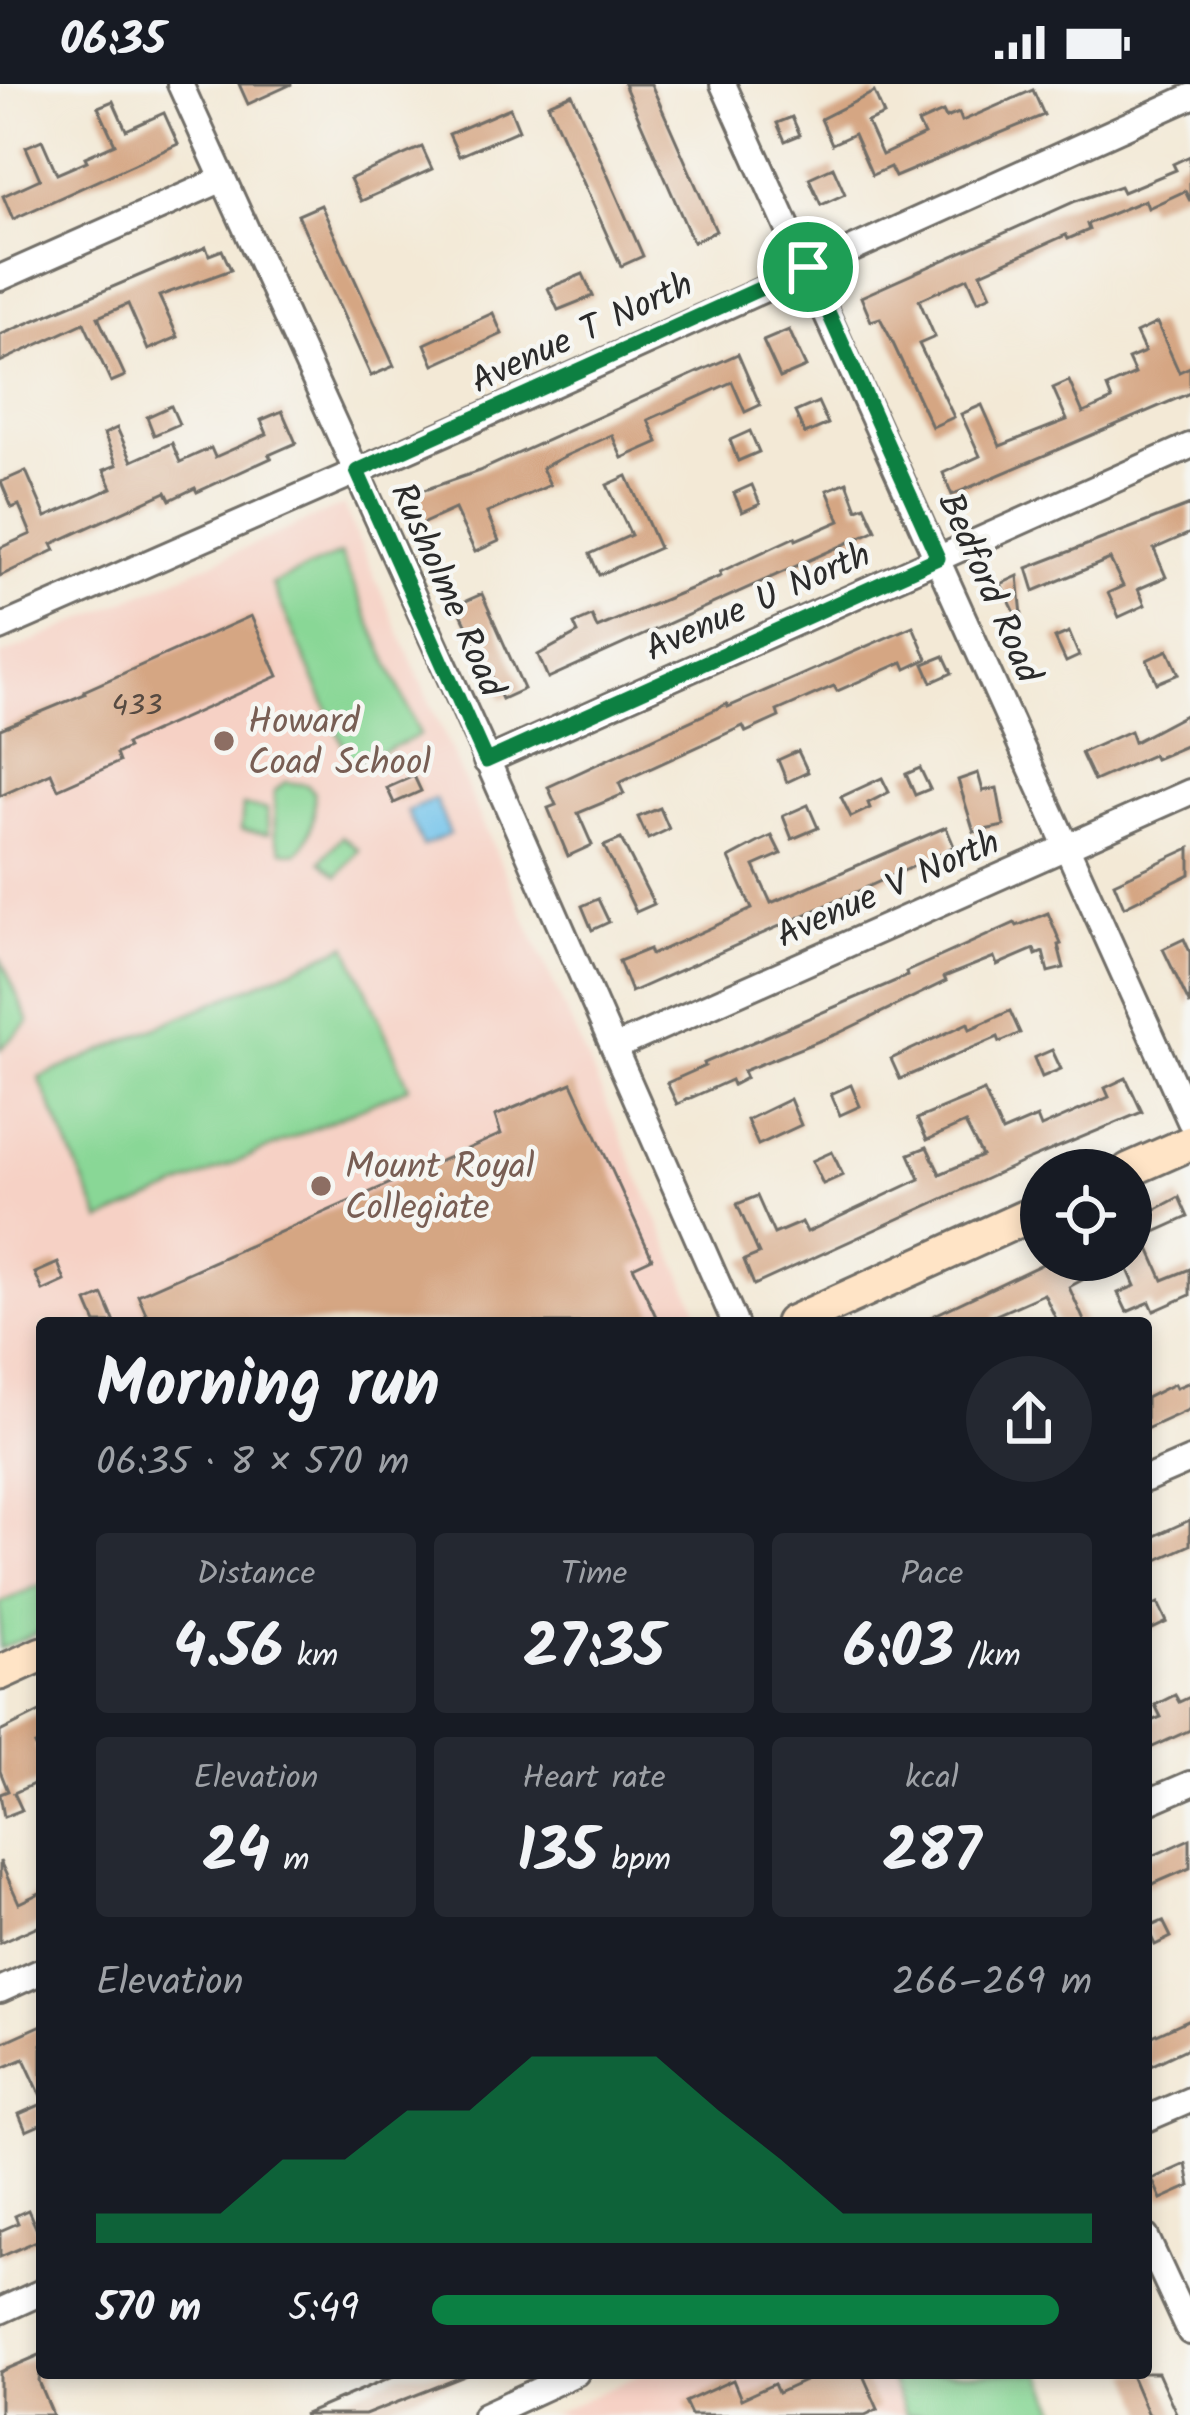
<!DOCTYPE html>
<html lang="en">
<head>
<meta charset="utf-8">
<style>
  :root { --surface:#171b24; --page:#242831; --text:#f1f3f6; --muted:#9ea1a6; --accent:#0b8043 }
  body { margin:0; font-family:Kalam,sans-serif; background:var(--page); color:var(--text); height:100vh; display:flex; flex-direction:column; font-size:45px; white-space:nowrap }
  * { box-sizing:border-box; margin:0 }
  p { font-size:39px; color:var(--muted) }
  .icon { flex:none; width:66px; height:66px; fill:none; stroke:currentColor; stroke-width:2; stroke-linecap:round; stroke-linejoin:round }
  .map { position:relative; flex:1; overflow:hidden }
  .sheet { position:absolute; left:36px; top:1233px; width:1116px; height:1062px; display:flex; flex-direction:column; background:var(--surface); border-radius:12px; box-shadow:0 6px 18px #0003 }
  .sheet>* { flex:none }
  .controls { position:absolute; left:1020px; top:1065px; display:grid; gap:24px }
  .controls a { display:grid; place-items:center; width:132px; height:132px; border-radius:50%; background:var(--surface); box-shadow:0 6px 18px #0003; font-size:60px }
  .pin { position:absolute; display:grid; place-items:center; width:102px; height:102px; color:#fff; margin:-51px; border:6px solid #fff; border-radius:50%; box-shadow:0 3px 12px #0007 }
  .round { display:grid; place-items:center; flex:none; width:126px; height:126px; border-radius:63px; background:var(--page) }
  .summary { display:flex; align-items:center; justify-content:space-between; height:204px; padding:0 60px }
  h1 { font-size:66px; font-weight:700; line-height:90px }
  .figures { display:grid; grid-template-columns:repeat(3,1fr); gap:18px; height:204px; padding:12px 60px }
  .figures div { display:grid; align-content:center; border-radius:12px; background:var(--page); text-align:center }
  .figures b { font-size:60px; font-weight:700 }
  .figures small { font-size:33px; font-weight:400 }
  .figures p { font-size:33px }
  .chart { height:336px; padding:24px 60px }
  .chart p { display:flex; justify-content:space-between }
  .chart svg { width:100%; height:216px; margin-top:12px; fill:var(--accent); opacity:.7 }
  ul { padding:0 60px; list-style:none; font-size:39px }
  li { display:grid; grid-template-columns:192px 144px 1fr; align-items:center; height:90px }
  li i { height:30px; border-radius:15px; background:var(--accent) }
  .status { display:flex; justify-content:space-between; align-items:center; height:84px; padding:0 60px; background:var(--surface); direction:ltr }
  .status svg { height:33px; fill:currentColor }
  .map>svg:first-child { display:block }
  .built { fill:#f6d1c5 }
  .green { fill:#89d796; stroke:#5a8160; stroke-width:3 }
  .water { fill:#6ec1ea; stroke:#4c768a; stroke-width:3 }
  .building { fill:#d5a683 }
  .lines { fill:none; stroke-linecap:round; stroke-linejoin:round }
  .street-casing { stroke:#716e67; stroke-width:30 }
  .secondary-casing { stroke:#716e67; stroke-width:39 }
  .street { stroke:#fff; stroke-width:24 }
  .secondary { stroke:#ffe4c6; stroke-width:33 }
  .route-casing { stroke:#fff; stroke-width:24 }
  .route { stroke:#0b8043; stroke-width:15 }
  .education-dot { fill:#8d6e63; stroke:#f6f6f2; stroke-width:4.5 }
  .labels { text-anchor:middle; stroke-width:9; stroke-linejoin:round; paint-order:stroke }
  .number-label { font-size:30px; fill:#564a41 }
  .street-label { font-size:36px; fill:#2b2b2b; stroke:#f6f6f2 }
  .education-label { font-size:36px; fill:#785e54; stroke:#f6f6f2; text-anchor:start }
</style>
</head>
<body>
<div class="status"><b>06:35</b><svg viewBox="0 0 49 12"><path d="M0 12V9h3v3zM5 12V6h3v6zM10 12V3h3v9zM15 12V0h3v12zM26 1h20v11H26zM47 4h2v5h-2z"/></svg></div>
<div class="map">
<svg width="1190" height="2331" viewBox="0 0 1190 2331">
  <rect width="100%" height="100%" fill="#f6f6f2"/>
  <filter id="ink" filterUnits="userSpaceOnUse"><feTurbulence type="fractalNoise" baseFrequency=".00833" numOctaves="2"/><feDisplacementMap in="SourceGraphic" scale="24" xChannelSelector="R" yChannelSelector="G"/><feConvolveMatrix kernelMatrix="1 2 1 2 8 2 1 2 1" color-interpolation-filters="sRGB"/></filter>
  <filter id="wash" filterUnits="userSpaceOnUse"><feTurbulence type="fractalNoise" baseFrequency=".004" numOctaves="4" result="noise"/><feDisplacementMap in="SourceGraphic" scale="48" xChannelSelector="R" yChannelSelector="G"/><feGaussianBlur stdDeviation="2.7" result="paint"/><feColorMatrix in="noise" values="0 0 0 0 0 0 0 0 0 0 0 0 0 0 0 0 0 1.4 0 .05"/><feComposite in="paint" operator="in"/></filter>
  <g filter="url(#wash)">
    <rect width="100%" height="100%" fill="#f3e9d6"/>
    <g class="built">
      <polygon points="343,421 703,1239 42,1239 42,1503 0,1522 0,965 29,938 0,873 0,572"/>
      <polygon points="644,2289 888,2289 906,2331 550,2331"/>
    </g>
    <g class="green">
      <polygon points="340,470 420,651 352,681 272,500"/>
      <path d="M285 698 307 701 314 709C316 727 311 759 296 769L282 767 275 752 274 708Z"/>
      <polygon points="243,722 267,725 268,750 241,746"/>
      <polygon points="342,752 359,766 338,792 321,777"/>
      <polygon points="347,861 409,1003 101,1137 39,994"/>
      <polygon points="0,873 29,938 0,965"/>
      <polygon points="42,1500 42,1547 0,1565 0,1519"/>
      <polygon points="888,2289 1042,2289 1060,2331 906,2331"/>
    </g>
    <polygon class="water" points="435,715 450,750 423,762 407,727"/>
    <g id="blocks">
      <g class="building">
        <polygon points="239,0 292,0 248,20"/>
        <polygon points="624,0 651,0 716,147 693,158"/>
        <polygon points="1033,6 1044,31 895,93 890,83 872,91 854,50 832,60 821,35 874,8 884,31 867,38 882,71 924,51 918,39 943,28 946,34 959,29 962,37"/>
        <polygon points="572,10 643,172 621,182 548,20"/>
        <polygon points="113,17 126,46 164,29 178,60 13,135 3,112 40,95 26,63 42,56 57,90 87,77 85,73 115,60 98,23"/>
        <polygon points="510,24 519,46 459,72 449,50"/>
        <polygon points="792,33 800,51 785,57 777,39"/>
        <polygon points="422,63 432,85 361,117 350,95"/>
        <polygon points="1190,72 1190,117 1185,107 1148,124 1145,116 1087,140 1089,146 1068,155 1066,151 981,189 991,211 978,217 968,194 919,216 935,253 919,260 954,333 932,343 891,255 880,234 871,237 861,213 1076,117 1120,102 1123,108 1176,86 1173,80"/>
        <polygon points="833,83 845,110 821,121 809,94"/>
        <polygon points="321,121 394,282 371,292 298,131"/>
        <polygon points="206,163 209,171 222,166 231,186 159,212 178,253 148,266 128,220 98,233 125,292 111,298 84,239 0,278 0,251"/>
        <polygon points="583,190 593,212 558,226 548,204"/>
        <polygon points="493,229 502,250 434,281 425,260"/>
        <polygon points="1157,239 1179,288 1190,283 1190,309 952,411 943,389 980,372 961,330 982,321 1000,362 1067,336 1053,304 1069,297 1083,329 1112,316 1107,303 1135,290 1128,275 1145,268 1136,249"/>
        <polygon points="789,246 806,283 780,294 763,257"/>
        <polygon points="738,270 760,321 745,328 732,298 648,336 658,358 622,374 612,351 563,373 542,384 550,401 487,429 499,457 475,468 455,425 417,442 404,413 479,387"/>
        <polygon points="818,318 828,340 805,350 795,328"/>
        <polygon points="171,322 179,340 154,351 147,333"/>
        <polygon points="282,327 296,359 269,371 271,374 197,408 195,404 170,416 166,408 52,460 55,466 0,492 0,464 31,450 19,421 12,424 1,398 26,387 46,433 112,404 104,386 117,381 104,350 117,344 132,377 172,359 180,378 211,364 215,373 267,350 261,336"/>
        <polygon points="750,347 759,368 738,377 730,356"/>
        <polygon points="627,392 659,464 599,491 590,470 631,451 607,401"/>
        <polygon points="847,398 857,425 865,422 876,446 548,594 538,571 578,549 574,540 592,532 597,544 721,492 720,488 795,453 796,456 840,437 827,406"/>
        <polygon points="752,401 760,420 742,428 734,409"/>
        <polygon points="1190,421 1190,449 1154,465 1166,493 1138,505 1145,521 1119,533 1108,509 1123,502 1110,475 1034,507 1027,484"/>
        <polygon points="1018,492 1023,541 1021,541 1001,500"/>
        <polygon points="482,510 524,605 502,615 457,521"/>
        <polygon points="251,532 278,592 126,660 128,664 116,670 119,678 58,705 51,689 0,712 0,645 85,610 84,607"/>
        <polygon points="913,542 927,575 906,585 903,578 837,607 834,602 777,627 779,633 746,648 743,642 619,699 624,710 578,729 592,761 568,772 548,724 556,721 548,703 727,620 728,623"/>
        <polygon points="1069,548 1079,572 1066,578 1055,554"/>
        <polygon points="1168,566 1179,590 1157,599 1147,576"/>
        <polygon points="944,572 952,589 932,598 924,580"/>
        <polygon points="1185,631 1190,660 1155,675 1153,671 1094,697 1081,669 1130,647 1134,658"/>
        <polygon points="798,667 808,688 787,698 778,676"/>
        <polygon points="920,684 930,705 915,711 906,690"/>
        <polygon points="978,689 983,707 997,704 1004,742 974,748 958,696"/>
        <polygon points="414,692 421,707 394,719 387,704"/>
        <polygon points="882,694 889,708 868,719 870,724 851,733 841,713"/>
        <polygon points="808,721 818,744 792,755 783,732"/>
        <polygon points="660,724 669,745 648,755 638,733"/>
        <polygon points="946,743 954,762 937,772 631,908 619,877 649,865 651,871 752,825 729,774 759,758 772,752 781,770 754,782 771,819"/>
        <polygon points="621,755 654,820 636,828 604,762"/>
        <polygon points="1190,764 1190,790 1124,823 1114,799"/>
        <polygon points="598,815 609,838 592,846 582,822"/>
        <polygon points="1048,829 1061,860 1058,861 1064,884 1048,888 1043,868 1036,871 1034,865 997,881 994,873 944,893 946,897 837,950 743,987 746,994 733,1001 731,996 677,1020 667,999 705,982 704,979 907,892 906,888 1015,839 1017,842"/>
        <polygon points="1184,855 1190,868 1190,921 1163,865"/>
        <polygon points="1010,927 1020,949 1000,958 998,953 900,995 891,975 968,939 970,945"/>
        <polygon points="1052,966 1061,985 1042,993 1034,974"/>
        <polygon points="1126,994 1142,1028 1025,1077 754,1201 744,1176 759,1170 737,1120 757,1112 774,1150 802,1138 807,1148 920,1095 909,1070 927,1063 940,1090 982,1072 965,1039 927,1056 917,1035 984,1007 1002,1048 1037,1033 1041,1043 1109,1013 1105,1004"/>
        <polygon points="572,999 652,1174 633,1183 659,1239 150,1239 138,1211 501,1050 495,1032"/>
        <polygon points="851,1001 860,1022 840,1031 831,1010"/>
        <polygon points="790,1015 801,1041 758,1061 747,1036"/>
        <polygon points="832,1068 843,1091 823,1100 812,1077"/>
        <polygon points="1179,1113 1188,1133 1144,1153 1163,1196 1190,1185 1190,1211 1154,1227 1150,1218 1127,1228 1118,1209 1135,1202 1124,1176 1131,1176 1131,1125 1136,1136"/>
        <polygon points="1051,1176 1120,1176 1069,1203 1085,1239 1058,1239 1044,1210 994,1232 998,1239 918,1239"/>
        <polygon points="58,1179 65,1197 43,1207 35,1189"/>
        <polygon points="103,1211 115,1239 96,1239 87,1218"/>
        <polygon points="1190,1298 1190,1325 1146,1345 1146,1314 1174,1300 1176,1304"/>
        <polygon points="1190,1436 1190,1461 1146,1481 1146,1456"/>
        <polygon points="1158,1519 1167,1538 1146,1548 1146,1525"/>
        <polygon points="1175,1611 1179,1618 1190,1613 1190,1646 1146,1666 1146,1639 1161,1633 1155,1621"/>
        <polygon points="42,1627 42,1658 35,1661 42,1676 42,1696 14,1709 22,1726 4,1733 0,1710 8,1707 0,1687 0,1648"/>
        <polygon points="1190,1755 1190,1784 1146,1803 1146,1775"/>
        <polygon points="0,1777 19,1819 42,1808 42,1840 0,1859"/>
        <polygon points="1163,1837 1171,1853 1155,1861 1147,1844"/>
        <polygon points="1190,1935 1190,1963 1146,1984 1146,1955"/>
        <polygon points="42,1941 42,2014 24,1975 0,1985 0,1960"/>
        <polygon points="42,2020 42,2040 26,2047 19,2030"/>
        <polygon points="1186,2080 1190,2102 1161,2115 1152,2095"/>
        <polygon points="28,2126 41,2155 0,2173 0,2147 18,2139 15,2132"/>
        <polygon points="42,2270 39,2298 53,2331 0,2331 0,2288"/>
        <polygon points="400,2289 472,2289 365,2331 303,2331"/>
        <polygon points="822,2289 862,2289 878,2325 865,2331 691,2331 685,2318 733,2296 741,2315 774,2300 778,2309"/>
        <polygon points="1130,2289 1158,2289 1177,2331 1148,2331"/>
      </g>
    </g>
  </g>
  <g filter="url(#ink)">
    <use href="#blocks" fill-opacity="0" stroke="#716e67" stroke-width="3"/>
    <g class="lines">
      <defs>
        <g id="street">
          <polyline points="180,0 478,655 735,1239"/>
          <polyline points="723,0 1190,1037"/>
          <polyline points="0,194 223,95"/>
          <polyline points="0,544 463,341 1190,13"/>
          <polyline points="486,677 1190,362"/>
          <polyline points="614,964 1190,708"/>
          <polyline points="1146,1395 1190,1376"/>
          <polyline points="1146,1719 1190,1700"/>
          <polyline points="0,1906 42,1887"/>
          <polyline points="1146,2035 1190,2016"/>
          <polyline points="1146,2153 1190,2248"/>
          <polyline points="0,2227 42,2208"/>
          <polyline points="485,2331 576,2289"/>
        </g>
        <g id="secondary">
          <polyline points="1129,1086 1190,1059"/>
          <polyline points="792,1239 1041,1126"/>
          <polyline points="0,1589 42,1570"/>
        </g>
      </defs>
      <use href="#street" class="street-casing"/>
      <use href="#secondary" class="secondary-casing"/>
      <use href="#street" class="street"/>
      <use href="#secondary" class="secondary"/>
    </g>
  </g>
  <g class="lines" filter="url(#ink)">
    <defs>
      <polygon id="route" points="808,183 938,474 486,677 357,387"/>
    </defs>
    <use href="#route" class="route-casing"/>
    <use href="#route" class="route"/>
  </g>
  <g class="education-dot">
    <circle cx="224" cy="657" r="12"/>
    <circle cx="321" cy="1102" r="12"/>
  </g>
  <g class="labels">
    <g class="number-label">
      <text x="137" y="631">433</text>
    </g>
    <g class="street-label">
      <text transform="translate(581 247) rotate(-25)" y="13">Avenue T North</text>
      <text transform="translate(991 503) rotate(66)" y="13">Bedford Road</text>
      <text transform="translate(449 505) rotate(66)" y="13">Rusholme Road</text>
      <text transform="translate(757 516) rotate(-24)" y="13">Avenue U North</text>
      <text transform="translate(887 803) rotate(-24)" y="13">Avenue V North</text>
    </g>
    <g class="education-label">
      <text x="248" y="649">Howard<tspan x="248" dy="41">Coad School</tspan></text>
      <text x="345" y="1094">Mount Royal<tspan x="345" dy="41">Collegiate</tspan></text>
    </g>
  </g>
</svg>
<div class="controls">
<a><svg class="icon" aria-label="locate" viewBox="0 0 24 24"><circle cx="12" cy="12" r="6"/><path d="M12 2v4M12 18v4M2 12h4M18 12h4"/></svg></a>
</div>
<div class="pin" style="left:808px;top:183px;background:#1e9e55"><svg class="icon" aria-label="arrive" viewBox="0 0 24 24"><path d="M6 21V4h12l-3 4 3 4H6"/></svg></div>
<section class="sheet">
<div class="summary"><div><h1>Morning run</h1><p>06:35 · 8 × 570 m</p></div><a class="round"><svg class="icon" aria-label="share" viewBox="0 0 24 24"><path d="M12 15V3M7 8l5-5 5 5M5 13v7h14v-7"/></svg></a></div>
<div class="figures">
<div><p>Distance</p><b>4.56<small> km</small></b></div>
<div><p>Time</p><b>27:35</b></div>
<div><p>Pace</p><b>6:03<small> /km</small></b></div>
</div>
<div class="figures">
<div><p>Elevation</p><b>24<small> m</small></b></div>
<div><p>Heart rate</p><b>135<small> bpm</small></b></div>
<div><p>kcal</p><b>287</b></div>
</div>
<div class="chart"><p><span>Elevation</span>266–269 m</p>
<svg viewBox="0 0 160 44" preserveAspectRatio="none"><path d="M0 44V38L10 38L20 38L30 27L40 27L50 17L60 17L70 6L80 6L90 6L100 17L110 27L120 38L130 38L140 38L150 38L160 38V44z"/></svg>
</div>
<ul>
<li><b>570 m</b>5:49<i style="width:95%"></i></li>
</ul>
</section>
</div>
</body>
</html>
